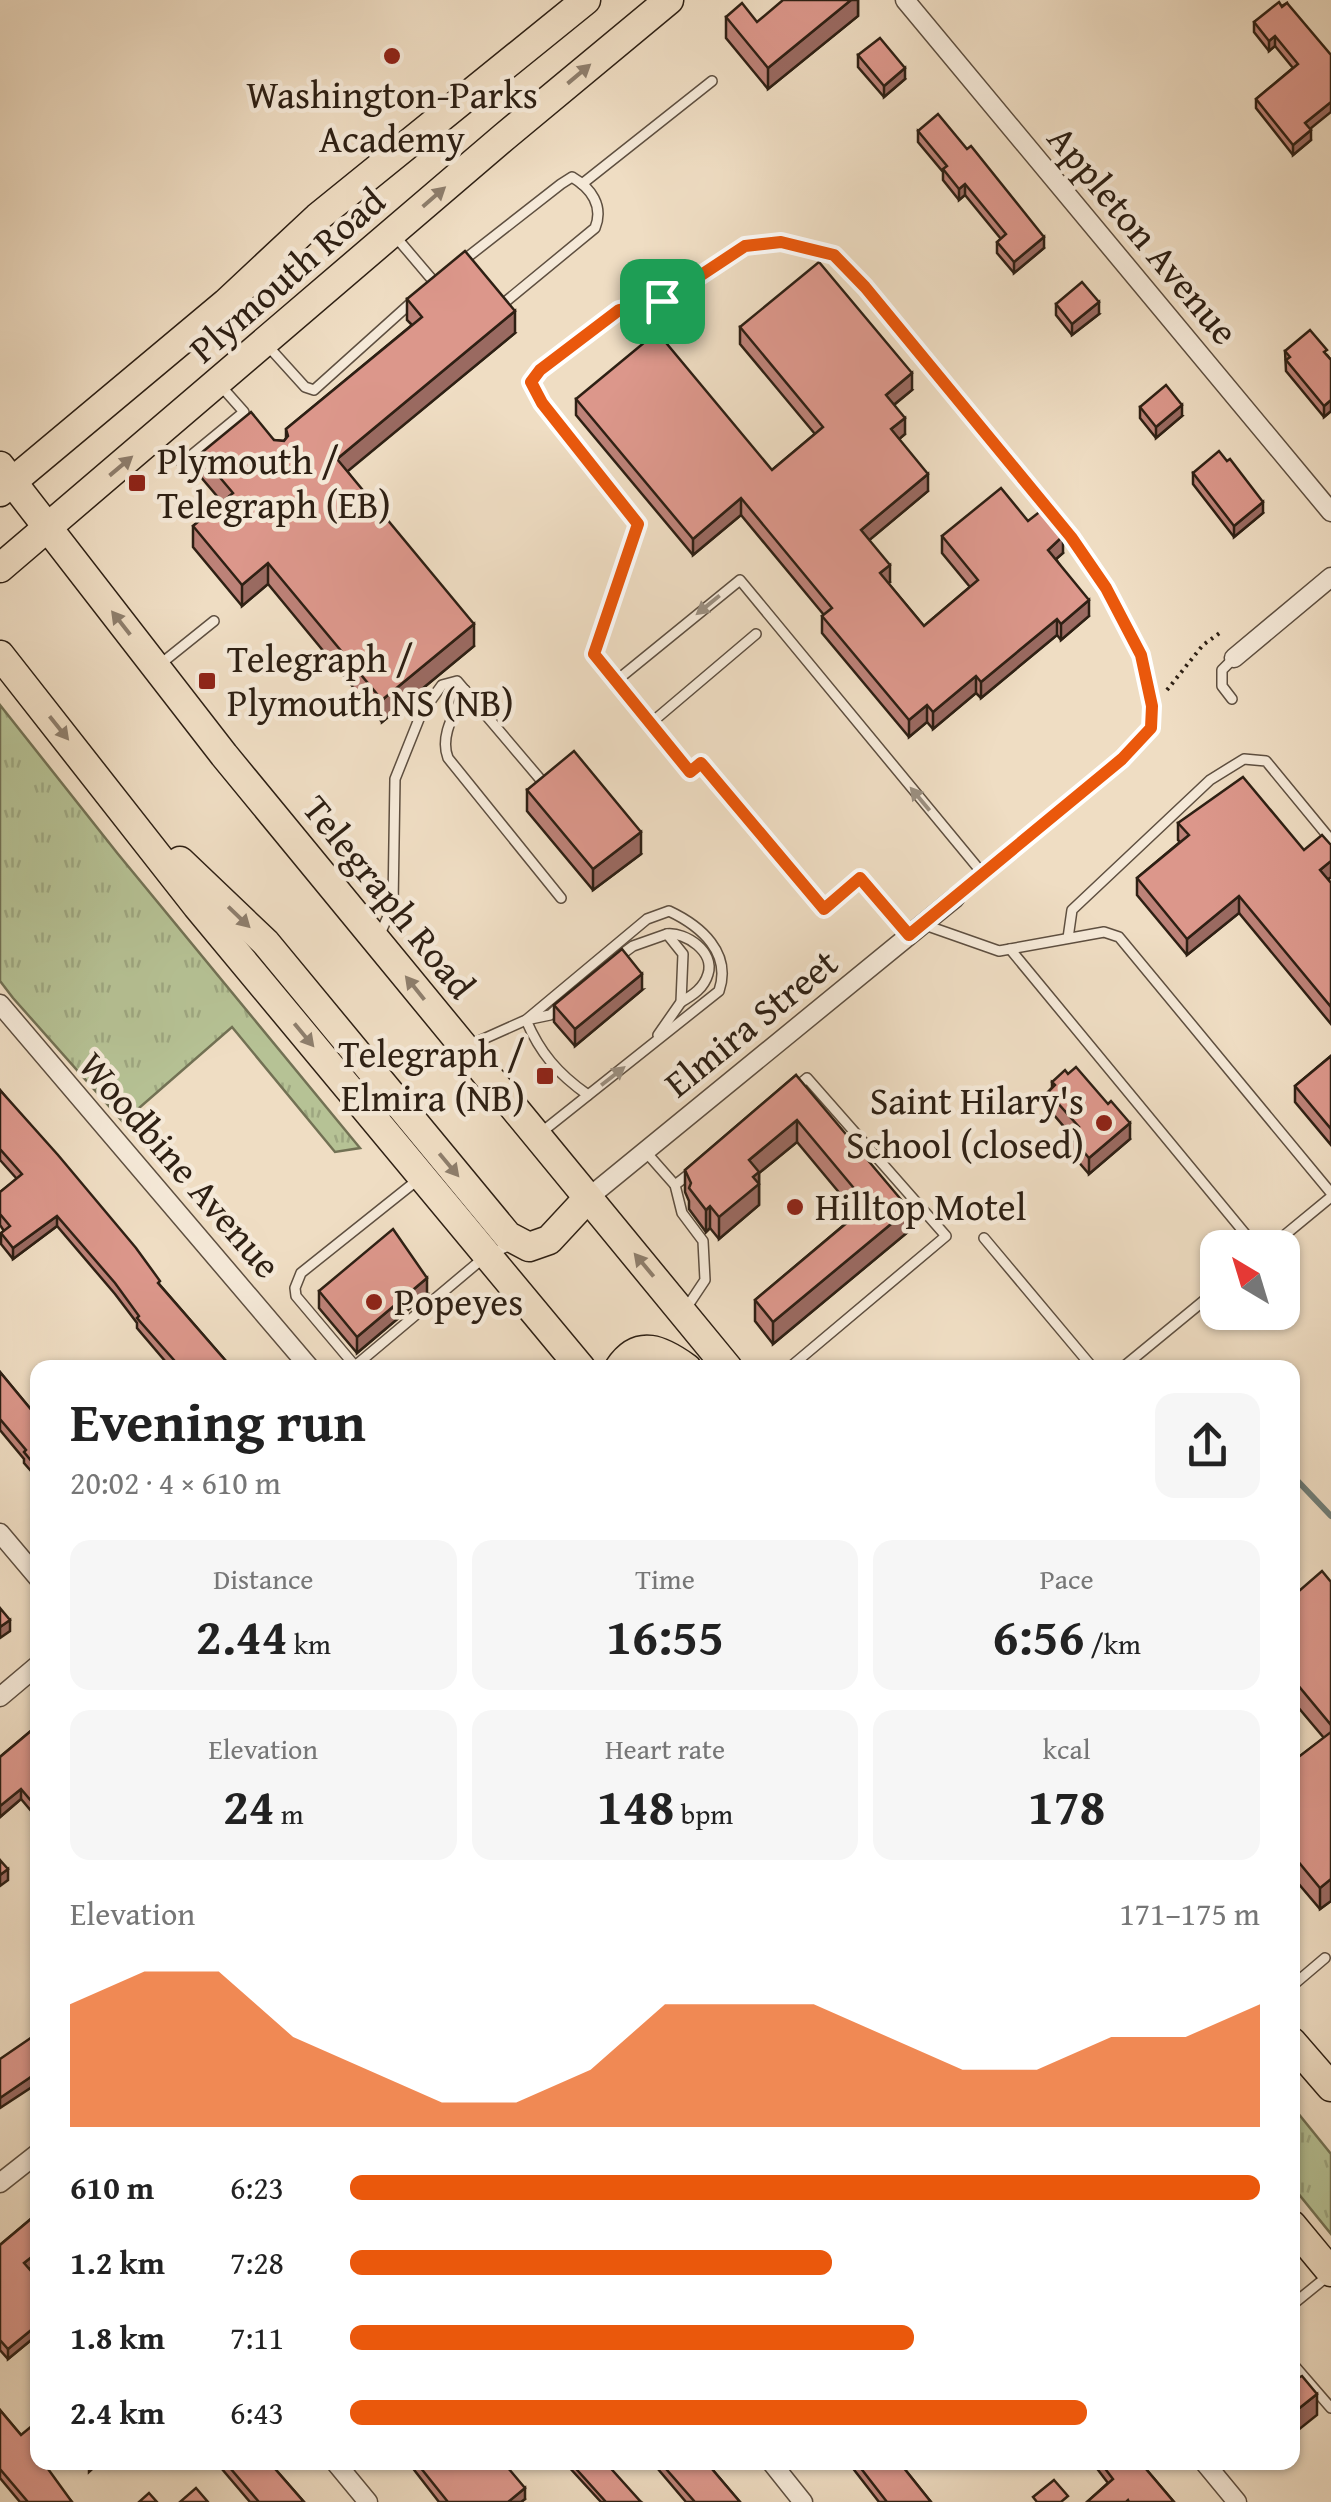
<!DOCTYPE html>
<html lang="en">
<head>
<meta charset="utf-8">
<style>
  :root { --surface:#fff; --page:#f6f6f6; --text:#222; --muted:#767676; --accent:#ea580c }
  body { margin:0; font-family:"Gentium Book Plus",serif; background:var(--page); color:var(--text); height:100vh; display:flex; flex-direction:column; font-size:38px; white-space:nowrap }
  * { box-sizing:border-box; margin:0 }
  p { font-size:32px; color:var(--muted) }
  .icon { flex:none; width:55px; height:55px; fill:none; stroke:currentColor; stroke-width:2; stroke-linecap:round; stroke-linejoin:round }
  .map { position:relative; flex:1; overflow:hidden }
  .panel { position:absolute; left:30px; top:1360px; width:1270px; height:1110px; display:flex; flex-direction:column; background:var(--surface); border-radius:20px; box-shadow:0 2px 8px #0004 }
  .panel>* { flex:none }
  .needle { width:65px; rotate:322deg }
  .fabs { position:absolute; left:1200px; top:1230px; display:grid; gap:20px }
  .fabs a { display:grid; place-items:center; width:100px; height:100px; border-radius:20px; background:var(--surface); box-shadow:0 2px 8px #0004; font-size:50px }
  .pin { position:absolute; display:grid; place-items:center; width:85px; height:85px; color:#fff; margin:-42px; border-radius:20px; box-shadow:0 5px 15px #0006 }
  .round { display:grid; place-items:center; flex:none; width:105px; height:105px; border-radius:20px; background:var(--page) }
  .headline { display:flex; align-items:center; justify-content:space-between; height:170px; padding:0 40px }
  h1 { font-size:55px; font-weight:700; line-height:75px }
  .figures { display:grid; grid-template-columns:repeat(3,1fr); gap:15px; height:170px; padding:10px 40px }
  .figures div { display:grid; align-content:center; border-radius:20px; background:var(--page); text-align:center }
  .figures b { font-size:50px; font-weight:700 }
  .figures small { font-size:28px; font-weight:400 }
  .figures p { font-size:28px }
  .chart { height:280px; padding:20px 40px }
  .chart p { display:flex; justify-content:space-between }
  .chart svg { width:100%; height:180px; margin-top:10px; fill:var(--accent); opacity:.7 }
  ul { padding:0 40px; list-style:none; font-size:32px }
  li { display:grid; grid-template-columns:160px 120px 1fr; align-items:center; height:75px }
  li i { height:25px; border-radius:12px; background:var(--accent) }
  .map>svg:first-child { display:block }
  .grass { fill:url(#grass-tufts); stroke:#727154; stroke-width:2.5 }
  .lines { fill:none; stroke-linecap:round; stroke-linejoin:round }
  .stream { stroke:#6f7d77; stroke-width:6 }
  .lane-casing { stroke:#5e4f40; stroke-width:12 }
  .street-casing { stroke:#5e4f40; stroke-width:21 }
  .primary-casing { stroke:#2e2014; stroke-width:31 }
  .path { stroke:#2e2014; stroke-width:4; stroke-dasharray:2.5 5; stroke-linecap:butt }
  .lane { stroke:#f5e9d8; stroke-width:9 }
  .street { stroke:#f5e9d8; stroke-width:18 }
  .primary { stroke:#efddc3; stroke-width:28 }
  .wall { fill:#bd8278; stroke:#2e2014; stroke-width:2.5 }
  .shaded-wall { fill:#9a6a61; stroke:#2e2014; stroke-width:2.5 }
  .building { fill:#dc978b; stroke:#2e2014; stroke-width:2.5 }
  .oneway { fill:#8e7e6c }
  .oneway2 { fill:#9b8f80 }
  .route-casing { stroke:#fff; stroke-width:20 }
  .route { stroke:#ea580c; stroke-width:12 }
  .poi-dot { fill:#8f2418; stroke:#f5e9d8; stroke-width:4 }
  .labels { text-anchor:middle; stroke-width:9; stroke-linejoin:round; paint-order:stroke }
  .poi-label { font-size:38px; fill:#2e2014; stroke:#f5e9d8; text-anchor:start }
  .street-label { font-size:38px; fill:#2e2014; stroke:#f5e9d8 }
</style>
</head>
<body>
<div class="map">
<svg width="1331" height="2502" viewBox="0 0 1331 2502">
  <defs>
    <pattern id="grass-tufts" width="24" height="20" patternUnits="userSpaceOnUse" patternTransform="scale(2.5)"><rect width="24" height="20" fill="#b6c295"/><path d="M3 7l-1-3M5 7V3M7 7l1-3M15 17l-1-3M17 17v-4M19 17l1-3" fill="none" stroke="#9da680"/></pattern>
  </defs>
  <rect width="100%" height="100%" fill="#efddc3"/>
  <filter id="stains"><feTurbulence type="fractalNoise" baseFrequency=".002" numOctaves="4"/><feColorMatrix values="0 0 0 0 .2 0 0 0 0 .09 0 0 0 0 .02 0 0 0 .5 -.17"/></filter>
  <radialGradient id="worn" r=".72"><stop offset=".6" stop-color="#630" stop-opacity="0"/><stop offset="1" stop-color="#630" stop-opacity=".3"/></radialGradient>
  <g class="grass">
    <polygon points="0,705 118,854 360,1148 335,1152 232,1027 123,1122 13,998 0,981"/>
    <polygon points="1293,2107 1331,2154 1331,2234 1293,2187"/>
  </g>
  <g class="lines">
    <polyline class="stream" points="1292,1475 1331,1516"/>
    <defs>
      <g id="lane">
        <polyline points="582,184 712,81"/>
        <polyline points="395,236 435,283"/>
        <path d="M460 263 561 184 572 177C591 188 604 206 595 228L504 303"/>
        <polyline points="267,345 305,387 314,390 413,301"/>
        <polyline points="182,463 244,412 220,385"/>
        <polyline points="158,666 214,621"/>
        <polyline points="616,681 740,580 983,874"/>
        <path d="M465 690C456 711 439 735 448 758L561 898"/>
        <polyline points="1232,699 1222,686 1222,670 1234,658"/>
        <polyline points="651,723 756,634"/>
        <polyline points="925,925 999,951 1104,932 1119,937 1331,1193"/>
        <polyline points="380,934 393,905 395,779 421,714 442,685 457,681 546,786"/>
        <path d="M667 934C686 932 715 952 708 974 704 988 693 995 681 1002"/>
        <polyline points="909,935 860,879 824,909 701,763 690,772 594,655 638,524 542,403 531,381 540,370 619,310 662,301 745,246 781,242 833,255 865,287 1071,537 1106,589 1141,655 1152,705 1151,728 1122,759 955,898"/>
        <polyline points="1068,938 1072,910 1210,780 1244,759 1266,761 1331,840"/>
        <polyline points="1010,949 1257,1248"/>
        <polyline points="618,957 633,946 667,934 683,954 681,1002 658,1035"/>
        <path d="M560 1006 550 1015 526 1020C540 1053 558 1074 588 1095"/>
        <path d="M470 1045 526 1020 647 919 669 911C701 926 732 953 719 991L538 1135"/>
        <polyline points="645,1151 675,1185 682,1213 703,1241 705,1280 685,1310"/>
        <polyline points="420,1178 301,1273 295,1288 296,1296 355,1366 487,1255 513,1244"/>
        <polyline points="675,1185 693,1171"/>
        <polyline points="984,1238 1093,1368"/>
        <polyline points="1269,1248 1331,1197"/>
        <polyline points="789,1368 946,1236 807,1078 794,1089"/>
        <polyline points="1122,1368 1218,1289"/>
        <polyline points="1292,1986 1325,1958"/>
        <polyline points="1292,2305 1329,2275"/>
        <polyline points="1292,2363 1331,2408"/>
      </g>
      <g id="street">
        <polyline points="905,0 1331,512"/>
        <polyline points="1234,658 1331,577"/>
        <polyline points="0,1004 310,1368"/>
        <polyline points="588,1198 955,898"/>
        <polyline points="0,1533 38,1578"/>
        <polyline points="0,1697 38,1665"/>
        <polyline points="0,2183 38,2153"/>
        <polyline points="335,2462 368,2502"/>
        <polyline points="771,2462 803,2502"/>
        <polyline points="1204,2462 1237,2502"/>
      </g>
      <g id="primary">
        <polyline points="0,466 224,755 728,1368"/>
        <polyline points="0,492 226,303 318,217 586,0"/>
        <polyline points="0,568 504,137 669,0"/>
        <polyline points="0,655 197,906 581,1368"/>
        <polyline points="180,861 266,943 508,1236 529,1247 549,1240 588,1198"/>
        <path d="M619 1368C639 1338 662 1350 687 1368"/>
        <polyline points="1292,2042 1331,2087"/>
        <polyline points="1292,2225 1331,2272"/>
      </g>
    </defs>
    <use href="#lane" class="lane-casing"/>
    <use href="#street" class="street-casing"/>
    <use href="#primary" class="primary-casing"/>
    <polyline class="path" points="1167,690 1203,645 1221,632"/>
    <use href="#lane" class="lane"/>
    <use href="#street" class="street"/>
    <use href="#primary" class="primary"/>
  </g>
  <g class="wall">
    <polygon points="858,0 858,16 768,89 726,38 726,17 757,22"/>
    <polygon points="1287,3 1311,140 1293,155 1256,108 1256,99 1293,68 1275,46 1269,51 1254,32 1254,22"/>
    <polygon points="858,55 905,79 884,97 858,67"/>
    <polygon points="918,131 1044,248 1014,273 997,253 997,242 1001,239 965,195 959,200 943,180 943,172 918,142"/>
    <polygon points="407,299 515,333 347,471 474,646 382,722 268,584 242,606 193,547 193,526 222,502 200,476 200,454 274,440 284,441 286,438 286,429 412,325 407,320"/>
    <polygon points="1056,304 1099,314 1072,335 1056,315"/>
    <polygon points="740,327 912,390 894,405 905,434 899,439 928,491 869,540 890,582 888,583 924,626 970,587 942,553 942,536 1028,521 1063,553 1056,559 1089,616 1061,640 1057,635 981,698 976,693 933,729 927,722 909,737 822,633 822,616 824,615 741,515 693,555 576,415 576,399 772,470 815,434 740,344"/>
    <polygon points="1285,351 1327,355 1331,360 1331,411 1324,417 1286,371"/>
    <polygon points="1140,407 1182,416 1156,438 1140,418"/>
    <polygon points="1193,473 1263,513 1234,537 1193,484"/>
    <polygon points="527,790 641,854 593,890 527,811"/>
    <polygon points="1178,823 1304,850 1331,877 1328,880 1331,883 1331,1024 1239,913 1187,955 1137,895 1137,878 1180,842 1178,840"/>
    <polygon points="642,990 575,1046 554,1022 554,1005"/>
    <polygon points="1331,1056 1331,1145 1295,1102 1295,1086"/>
    <polygon points="796,1075 909,1231 773,1344 755,1321 755,1300 857,1214 797,1142 759,1173 759,1205 719,1239 710,1228 706,1232 689,1209 689,1201 685,1192 685,1170"/>
    <polygon points="1052,1082 1130,1139 1089,1174 1070,1152 1071,1135 1048,1108 1048,1092 1052,1088"/>
    <polygon points="0,1090 160,1285 232,1368 171,1368 137,1328 137,1323 115,1294 57,1226 13,1259 1,1244 1,1233 4,1231 0,1225 0,1192 17,1179 0,1160"/>
    <polygon points="319,1291 427,1294 357,1353 319,1308"/>
    <polygon points="0,1372 38,1418 38,1479 24,1463 24,1459 0,1430"/>
    <polygon points="1331,1582 1331,1901 1320,1909 1292,1876 1292,1762 1324,1738 1292,1700 1292,1597"/>
    <polygon points="38,1725 38,1819 21,1799 0,1817 0,1757"/>
    <polygon points="38,2213 38,2262 29,2269 38,2279 38,2337 36,2336 8,2359 0,2350 0,2245"/>
    <polygon points="0,2410 21,2435 38,2462 72,2502 20,2502 0,2478"/>
    <polygon points="216,2462 269,2462 304,2502 250,2502"/>
    <polygon points="408,2462 503,2462 525,2499 521,2502 439,2502"/>
    <polygon points="568,2462 570,2462 641,2502 601,2502 568,2466"/>
    <polygon points="652,2462 706,2462 740,2502 686,2502"/>
    <polygon points="848,2462 899,2462 931,2502 879,2502"/>
    <polygon points="1092,2462 1140,2462 1174,2502 1087,2502 1108,2483"/>
  </g>
  <g class="shaded-wall">
    <polygon points="851,0 858,0 858,16 768,89 768,68"/>
    <polygon points="1275,36 1275,46 1269,51 1269,41"/>
    <polygon points="905,68 905,79 884,97 884,86"/>
    <polygon points="1331,102 1331,112 1305,133 1305,123"/>
    <polygon points="1311,130 1311,140 1293,155 1293,145"/>
    <polygon points="965,184 965,195 959,200 959,189"/>
    <polygon points="1044,237 1044,248 1014,273 1014,262"/>
    <polygon points="1099,302 1099,314 1072,335 1072,324"/>
    <polygon points="515,311 515,333 337,480 337,459"/>
    <polygon points="912,373 912,390 886,411 886,395"/>
    <polygon points="1331,400 1331,411 1324,417 1324,406"/>
    <polygon points="1182,405 1182,416 1156,438 1156,427"/>
    <polygon points="905,418 905,434 891,446 891,429"/>
    <polygon points="928,474 928,491 861,547 861,530"/>
    <polygon points="741,498 741,515 693,555 693,539"/>
    <polygon points="1263,502 1263,513 1234,537 1234,526"/>
    <polygon points="1063,536 1063,553 1048,566 1048,550"/>
    <polygon points="268,563 268,584 242,606 242,585"/>
    <polygon points="890,565 890,582 880,590 880,573"/>
    <polygon points="1089,600 1089,616 1061,640 1061,624"/>
    <polygon points="1057,619 1057,635 981,698 981,682"/>
    <polygon points="474,624 474,646 382,722 382,700"/>
    <polygon points="976,676 976,693 933,729 933,712"/>
    <polygon points="927,705 927,722 909,737 909,720"/>
    <polygon points="641,832 641,854 593,890 593,869"/>
    <polygon points="1331,861 1331,877 1320,886 1320,870"/>
    <polygon points="1239,896 1239,913 1187,955 1187,939"/>
    <polygon points="642,974 642,990 575,1046 575,1029"/>
    <polygon points="797,1120 797,1142 759,1173 759,1205 719,1239 719,1217 749,1160"/>
    <polygon points="1130,1123 1130,1139 1089,1174 1089,1158"/>
    <polygon points="710,1206 710,1228 706,1232 706,1210"/>
    <polygon points="909,1209 909,1231 773,1344 773,1322"/>
    <polygon points="57,1216 57,1226 13,1259 13,1248"/>
    <polygon points="427,1278 427,1294 357,1353 357,1337"/>
    <polygon points="10,1620 10,1631 0,1638 0,1627"/>
    <polygon points="21,1789 21,1799 0,1817 0,1806"/>
    <polygon points="8,1869 8,1880 0,1886 0,1875"/>
    <polygon points="1331,1879 1331,1901 1320,1909 1320,1888"/>
    <polygon points="38,2072 38,2083 0,2108 0,2097"/>
    <polygon points="38,2252 38,2262 24,2273 24,2263"/>
    <polygon points="36,2326 36,2336 8,2359 8,2349"/>
    <polygon points="1317,2394 1317,2415 1292,2435 1292,2414"/>
    <polygon points="94,2462 100,2462 89,2472 89,2466"/>
    <polygon points="525,2488 525,2499 521,2502 508,2502"/>
  </g>
  <g class="building">
    <polygon points="783,0 851,0 768,68 726,17 742,3 757,22"/>
    <polygon points="1279,2 1282,7 1287,3 1331,55 1331,102 1305,123 1311,130 1293,145 1256,99 1298,64 1275,36 1269,41 1254,22"/>
    <polygon points="880,38 905,68 884,86 858,55"/>
    <polygon points="938,114 967,149 971,146 1044,237 1014,262 997,242 1006,234 965,184 959,189 943,169 947,166 918,131"/>
    <polygon points="465,251 515,311 337,459 474,624 382,700 268,563 242,585 193,526 233,493 200,454 251,412 274,440 284,441 288,436 286,429 422,317 407,299"/>
    <polygon points="819,262 912,373 886,395 905,418 891,429 928,474 861,530 890,565 880,573 924,626 978,580 942,536 1001,488 1028,521 1042,510 1063,536 1048,550 1089,600 1061,624 1057,619 981,682 976,676 933,712 927,705 909,720 822,616 832,608 741,498 693,539 576,399 657,332 772,470 823,427 740,327"/>
    <polygon points="1082,282 1099,302 1072,324 1056,304"/>
    <polygon points="1310,330 1327,350 1324,352 1331,360 1331,400 1324,406 1286,360 1290,357 1285,351"/>
    <polygon points="1166,385 1182,405 1156,427 1140,407"/>
    <polygon points="1219,451 1227,461 1230,459 1263,502 1234,526 1193,473"/>
    <polygon points="574,751 641,832 593,869 527,790"/>
    <polygon points="1243,777 1304,850 1322,835 1331,845 1331,861 1320,870 1331,883 1331,1007 1239,896 1187,939 1137,878 1189,835 1178,823"/>
    <polygon points="622,949 642,974 575,1029 554,1005"/>
    <polygon points="1331,1056 1331,1129 1295,1086"/>
    <polygon points="1076,1067 1108,1104 1111,1101 1130,1123 1089,1158 1070,1136 1079,1127 1048,1092 1055,1085 1052,1082 1065,1070 1068,1074"/>
    <polygon points="796,1075 909,1209 773,1322 755,1300 868,1205 797,1120 749,1160 759,1172 753,1177 759,1184 719,1217 710,1206 706,1210 689,1188 691,1183 685,1170"/>
    <polygon points="0,1090 58,1155 136,1248 160,1281 158,1283 232,1368 181,1368 137,1318 139,1316 115,1283 57,1216 13,1248 1,1233 10,1226 0,1214 0,1192 22,1174 0,1149"/>
    <polygon points="393,1229 427,1278 357,1337 319,1291"/>
    <polygon points="0,1372 38,1418 38,1469 24,1452 26,1450 0,1419"/>
    <polygon points="1322,1571 1331,1582 1331,1725 1292,1678 1292,1597"/>
    <polygon points="0,1608 10,1620 0,1627"/>
    <polygon points="38,1725 38,1809 21,1789 0,1806 0,1757"/>
    <polygon points="1331,1732 1331,1879 1320,1888 1292,1854 1292,1762"/>
    <polygon points="0,1860 8,1869 0,1875"/>
    <polygon points="38,2033 38,2072 0,2098 0,2059"/>
    <polygon points="38,2213 38,2252 24,2263 38,2279 38,2327 36,2326 8,2349 0,2340 0,2245"/>
    <polygon points="1292,2371 1298,2378 1302,2376 1317,2394 1292,2414"/>
    <polygon points="0,2410 21,2435 38,2421 38,2451 35,2453 38,2456 38,2462 43,2462 72,2502 28,2502 0,2469"/>
    <polygon points="225,2462 269,2462 304,2502 259,2502"/>
    <polygon points="416,2462 503,2462 525,2488 508,2502 448,2502"/>
    <polygon points="570,2462 605,2462 641,2502 606,2502"/>
    <polygon points="660,2462 706,2462 740,2502 695,2502"/>
    <polygon points="856,2462 899,2462 931,2502 887,2502"/>
    <polygon points="1100,2462 1140,2462 1174,2502 1129,2502 1128,2500 1126,2502 1087,2502 1113,2479"/>
    <polygon points="1054,2480 1068,2496 1061,2502 1037,2502 1033,2497"/>
    <polygon points="196,2488 208,2502 180,2502"/>
    <polygon points="149,2493 157,2502 139,2502"/>
  </g>
  <defs><path id="oneway-solid" d="M-6-.8H1V-3.2L6.5 0L1 3.2V.8H-6Z" transform="scale(2.5)"/></defs>
  <g class="oneway">
    <use href="#oneway-solid" transform="translate(579 74) rotate(-40)"/>
    <use href="#oneway-solid" transform="translate(434 197) rotate(-41)"/>
    <use href="#oneway-solid" transform="translate(121 466) rotate(-40)"/>
    <use href="#oneway-solid" transform="translate(121 623) rotate(-128)"/>
    <use href="#oneway-solid" transform="translate(59 728) rotate(51)"/>
    <use href="#oneway-solid" transform="translate(239 917) rotate(44)"/>
    <use href="#oneway-solid" transform="translate(415 988) rotate(-129)"/>
    <use href="#oneway-solid" transform="translate(304 1035) rotate(50)"/>
    <use href="#oneway-solid" transform="translate(449 1165) rotate(50)"/>
    <use href="#oneway-solid" transform="translate(644 1265) rotate(-130)"/>
  </g>
  <g class="oneway2">
    <use href="#oneway-solid" transform="translate(708 605) rotate(141)"/>
    <use href="#oneway-solid" transform="translate(920 799) rotate(-130)"/>
    <use href="#oneway-solid" transform="translate(613 1076) rotate(-38)"/>
  </g>
  <g class="lines">
    <defs>
      <polygon id="route" points="781,242 834,255 865,287 1071,537 1106,588 1141,655 1152,706 1151,728 1122,759 909,935 860,878 824,909 701,763 690,772 594,654 638,524 542,403 531,382 540,370 619,310 662,301 745,246"/>
    </defs>
    <use href="#route" class="route-casing"/>
    <use href="#route" class="route"/>
  </g>
  <g class="poi-dot">
    <circle cx="392" cy="56" r="10"/>
    <rect x="127" y="473" width="20" height="20" rx="5"/>
    <rect x="197" y="671" width="20" height="20" rx="5"/>
    <rect x="535" y="1066" width="20" height="20" rx="5"/>
    <circle cx="1104" cy="1123" r="10"/>
    <circle cx="795" cy="1207" r="10"/>
    <circle cx="374" cy="1302" r="10"/>
  </g>
  <g class="labels">
    <g class="poi-label">
      <text x="392" y="108" text-anchor="middle">Washington-Parks<tspan x="392" dy="44">Academy</tspan></text>
      <text x="157" y="474">Plymouth /<tspan x="157" dy="44">Telegraph (EB)</tspan></text>
      <text x="227" y="672">Telegraph /<tspan x="227" dy="44">Plymouth NS (NB)</tspan></text>
      <text x="525" y="1067" text-anchor="end">Telegraph /<tspan x="525" dy="44">Elmira (NB)</tspan></text>
      <text x="1084" y="1114" text-anchor="end">Saint Hilary's<tspan x="1084" dy="44">School (closed)</tspan></text>
      <text x="815" y="1220">Hilltop Motel</text>
      <text x="394" y="1315">Popeyes</text>
    </g>
    <g class="street-label">
      <text transform="translate(1143 235) rotate(50)" y="13">Appleton Avenue</text>
      <text transform="translate(287 275) rotate(-41)" y="13">Plymouth Road</text>
      <text transform="translate(389 897) rotate(51)" y="13">Telegraph Road</text>
      <text transform="translate(751 1023) rotate(-39)" y="13">Elmira Street</text>
      <text transform="translate(180 1165) rotate(49)" y="13">Woodbine Avenue</text>
    </g>
  </g>
  <rect width="100%" height="100%" filter="url(#stains)"/>
  <rect width="100%" height="100%" fill="url(#worn)"/>
</svg>
<div class="fabs">
<a><svg class="needle" viewBox="-14 -14 28 28"><path d="M0-13l5 13h-10z" fill="#e53935"/><path d="M0 13l5-13h-10z" fill="#767676"/></svg></a>
</div>
<div class="pin" style="left:662px;top:301px;background:#1e9e55"><svg class="icon" aria-label="arrive" viewBox="0 0 24 24"><path d="M6 21V4h12l-3 4 3 4H6"/></svg></div>
<section class="panel">
<div class="headline"><div><h1>Evening run</h1><p>20:02 · 4 × 610 m</p></div><a class="round"><svg class="icon" aria-label="share" viewBox="0 0 24 24"><path d="M12 15V3M7 8l5-5 5 5M5 13v7h14v-7"/></svg></a></div>
<div class="figures">
<div><p>Distance</p><b>2.44<small> km</small></b></div>
<div><p>Time</p><b>16:55</b></div>
<div><p>Pace</p><b>6:56<small> /km</small></b></div>
</div>
<div class="figures">
<div><p>Elevation</p><b>24<small> m</small></b></div>
<div><p>Heart rate</p><b>148<small> bpm</small></b></div>
<div><p>kcal</p><b>178</b></div>
</div>
<div class="chart"><p><span>Elevation</span>171–175 m</p>
<svg viewBox="0 0 160 44" preserveAspectRatio="none"><path d="M0 44V14L10 6L20 6L30 22L40 30L50 38L60 38L70 30L80 14L90 14L100 14L110 22L120 30L130 30L140 22L150 22L160 14V44z"/></svg>
</div>
<ul>
<li><b>610 m</b>6:23<i style="width:100%"></i></li>
<li><b>1.2 km</b>7:28<i style="width:53%"></i></li>
<li><b>1.8 km</b>7:11<i style="width:62%"></i></li>
<li><b>2.4 km</b>6:43<i style="width:81%"></i></li>
</ul>
</section>
</div>
</body>
</html>
